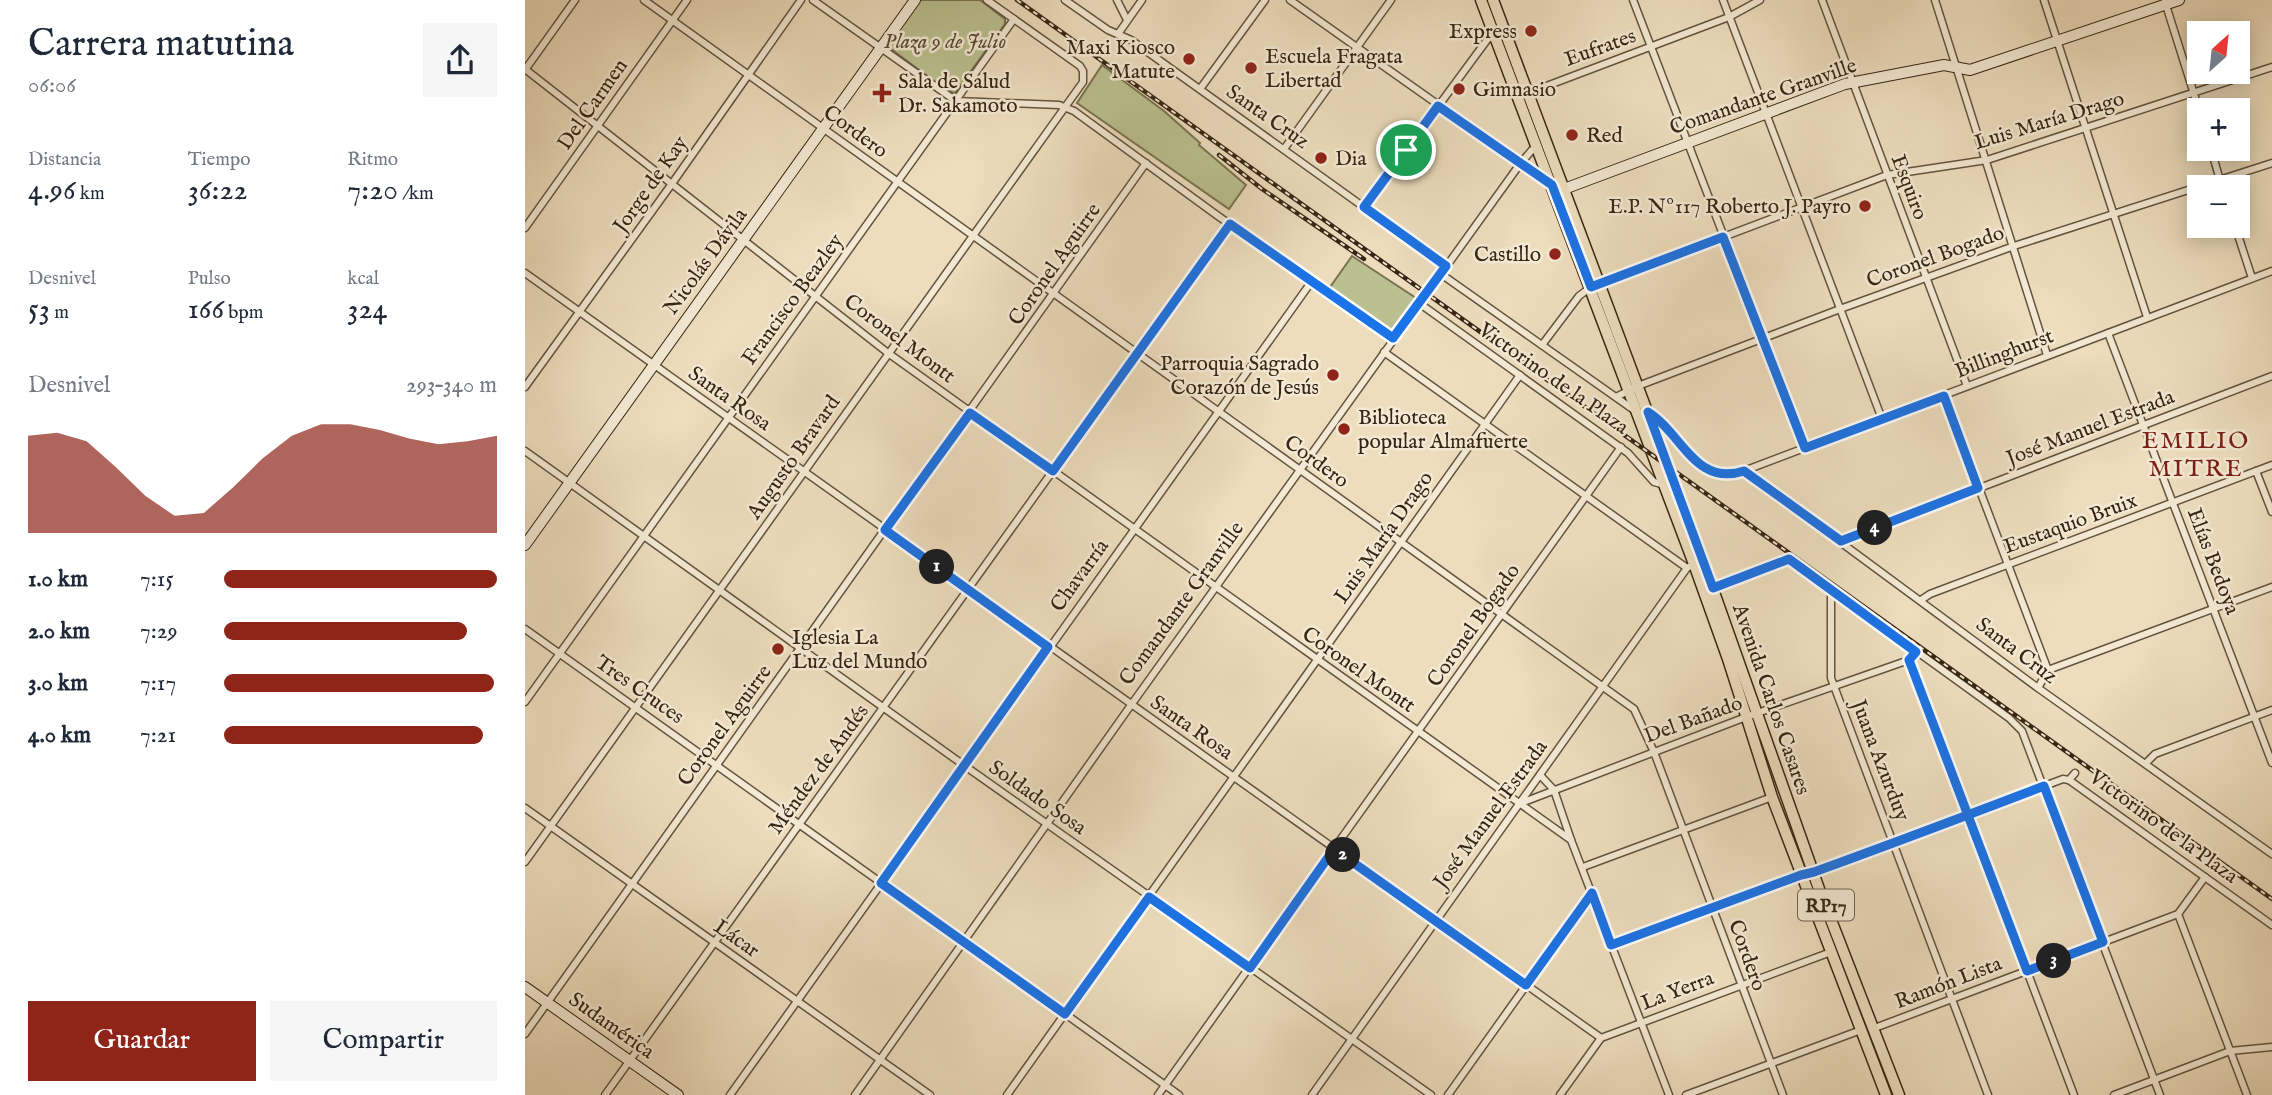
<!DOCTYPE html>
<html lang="es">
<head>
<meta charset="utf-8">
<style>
  :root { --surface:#fff; --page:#f6f6f7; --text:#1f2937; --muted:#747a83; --accent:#8f2418 }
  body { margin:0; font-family:"IM FELL English",serif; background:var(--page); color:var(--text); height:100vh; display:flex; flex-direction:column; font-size:26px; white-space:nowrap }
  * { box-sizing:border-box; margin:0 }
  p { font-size:23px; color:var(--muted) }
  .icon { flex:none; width:38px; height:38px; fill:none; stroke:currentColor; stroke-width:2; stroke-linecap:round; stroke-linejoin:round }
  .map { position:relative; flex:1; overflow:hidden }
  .details { display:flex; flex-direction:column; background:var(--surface); width:525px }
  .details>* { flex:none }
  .needle { width:46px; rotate:27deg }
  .controls { position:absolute; left:1662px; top:21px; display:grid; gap:14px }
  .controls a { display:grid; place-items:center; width:63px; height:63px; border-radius:0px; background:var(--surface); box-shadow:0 4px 18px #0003; font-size:35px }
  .pin { position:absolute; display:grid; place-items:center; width:60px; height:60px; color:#fff; margin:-30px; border:4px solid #fff; border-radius:50%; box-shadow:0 2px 7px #0007 }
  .km { position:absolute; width:35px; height:35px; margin:-18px; border-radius:50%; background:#222; color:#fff; font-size:19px; line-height:35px; text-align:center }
  .round { display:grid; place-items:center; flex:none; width:74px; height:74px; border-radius:0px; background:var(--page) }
  .head { display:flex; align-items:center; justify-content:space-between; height:119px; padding:0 28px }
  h1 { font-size:38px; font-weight:600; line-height:52px }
  .figures { display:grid; grid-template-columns:repeat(3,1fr); gap:10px; height:119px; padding:7px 28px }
  .figures div { display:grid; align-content:center }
  .figures b { font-size:30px; font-weight:600 }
  .figures small { font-size:19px; font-weight:400 }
  .figures p { font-size:19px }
  .chart { height:196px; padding:14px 28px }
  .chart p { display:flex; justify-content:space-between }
  .chart svg { width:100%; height:126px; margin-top:7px; fill:var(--accent); opacity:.7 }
  .button { display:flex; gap:14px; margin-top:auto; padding:14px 28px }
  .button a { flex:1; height:80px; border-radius:0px; background:var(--accent); color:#fff; font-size:28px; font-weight:600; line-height:80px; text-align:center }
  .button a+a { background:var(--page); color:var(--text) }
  ul { padding:0 28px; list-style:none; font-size:23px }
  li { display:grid; grid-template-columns:112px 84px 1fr; align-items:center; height:52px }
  li i { height:18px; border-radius:9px; background:var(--accent) }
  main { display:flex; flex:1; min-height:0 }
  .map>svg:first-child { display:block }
  .green { fill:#bac08f; stroke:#787251; stroke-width:2 }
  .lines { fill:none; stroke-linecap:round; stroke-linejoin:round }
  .street-casing { stroke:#64533e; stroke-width:9 }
  .secondary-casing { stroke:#372513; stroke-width:12 }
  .primary-casing { stroke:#372513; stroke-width:13 }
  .street { stroke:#f3e9d4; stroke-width:6 }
  .secondary { stroke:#f3e9d4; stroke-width:10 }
  .primary { stroke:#edddbd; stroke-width:10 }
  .rail-casing { stroke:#372513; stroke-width:4.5 }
  .rail { stroke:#f3e9d4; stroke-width:2; stroke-dasharray:5; stroke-linecap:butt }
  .route-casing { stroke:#fff; stroke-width:14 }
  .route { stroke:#1a73e8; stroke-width:9 }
  .poi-dot { fill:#8f2418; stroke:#f3e9d4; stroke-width:2.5 }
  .labels { text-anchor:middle; stroke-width:5; stroke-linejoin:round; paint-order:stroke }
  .shield { fill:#f3e9d4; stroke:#6f604d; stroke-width:2 }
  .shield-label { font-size:19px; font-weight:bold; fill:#372513 }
  .poi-label { font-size:21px; fill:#372513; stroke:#f3e9d4; text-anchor:start }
  .park-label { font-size:21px; font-style:italic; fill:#584c32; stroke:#f3e9d4 }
  .street-label { font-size:21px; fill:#372513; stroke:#f3e9d4 }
  .quarter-label { font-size:24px; letter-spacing:2px; fill:#7a1f14; stroke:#f3e9d4 }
</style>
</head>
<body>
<main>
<section class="details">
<div class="head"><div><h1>Carrera matutina</h1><p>06:06</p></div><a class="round"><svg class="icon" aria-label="share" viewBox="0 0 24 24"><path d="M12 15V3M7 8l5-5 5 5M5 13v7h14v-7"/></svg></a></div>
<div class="figures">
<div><p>Distancia</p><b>4.96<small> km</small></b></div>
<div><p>Tiempo</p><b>36:22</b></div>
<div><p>Ritmo</p><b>7:20<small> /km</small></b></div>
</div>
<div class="figures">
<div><p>Desnivel</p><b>53<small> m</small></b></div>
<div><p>Pulso</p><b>166<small> bpm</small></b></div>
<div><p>kcal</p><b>324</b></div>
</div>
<div class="chart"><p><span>Desnivel</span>293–340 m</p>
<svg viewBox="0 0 160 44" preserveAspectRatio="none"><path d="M0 44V10L10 9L20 12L30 21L40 31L50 38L60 37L70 28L80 18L90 10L100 6L110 6L120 8L130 11L140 13L150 12L160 10V44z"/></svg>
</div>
<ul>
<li><b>1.0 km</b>7:15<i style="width:100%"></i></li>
<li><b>2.0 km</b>7:29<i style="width:89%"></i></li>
<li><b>3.0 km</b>7:17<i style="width:99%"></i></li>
<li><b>4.0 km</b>7:21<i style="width:95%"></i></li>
</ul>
<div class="button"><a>Guardar</a><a>Compartir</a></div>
</section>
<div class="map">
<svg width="1747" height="1095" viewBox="0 0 1747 1095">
  <rect width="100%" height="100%" fill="#edddbd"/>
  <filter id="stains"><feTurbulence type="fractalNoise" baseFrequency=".00286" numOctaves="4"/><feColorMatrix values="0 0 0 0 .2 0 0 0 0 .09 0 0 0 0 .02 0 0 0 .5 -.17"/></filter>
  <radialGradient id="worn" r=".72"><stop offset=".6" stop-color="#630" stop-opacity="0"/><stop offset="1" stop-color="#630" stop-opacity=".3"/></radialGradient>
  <g class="green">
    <polygon points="395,0 455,0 480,19 480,24 430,93 422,91 362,46"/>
    <polygon points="577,65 639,111 675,143 674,145 721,185 704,209 552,103"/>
    <polygon points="827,256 891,298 866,334 803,290"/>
  </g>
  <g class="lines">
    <defs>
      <g id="street">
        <polyline points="119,0 1109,709 1129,752 1258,1095"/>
        <polyline points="288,0 431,101 534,105 549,111 693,216 868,338"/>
        <polyline points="540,0 583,30 606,40 921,266"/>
        <polyline points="592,0 602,20"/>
        <polyline points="765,0 1024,183"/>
        <polyline points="1108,0 1280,448"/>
        <polyline points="1198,0 1357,419"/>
        <polyline points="1297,0 1442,386"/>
        <polyline points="1410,0 1522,355"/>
        <polyline points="1519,0 1622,317"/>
        <polyline points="1640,2 1675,113"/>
        <polyline points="593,34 617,0"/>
        <polyline points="0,69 363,353 1046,840"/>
        <polyline points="0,70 50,0"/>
        <polyline points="675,89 740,0"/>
        <polyline points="1003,93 1204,17 1235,0"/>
        <polyline points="759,149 866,0"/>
        <polyline points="1686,149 1697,187"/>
        <polyline points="839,207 962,40 971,33"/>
        <polyline points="1710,226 1727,278"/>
        <polyline points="0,228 162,0"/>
        <polyline points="0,273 1076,1038"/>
        <polyline points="916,274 1109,410"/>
        <polyline points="894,303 1103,453 1129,482 1140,485"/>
        <polyline points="1583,333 1747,763"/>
        <polyline points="1017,345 1054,296 1066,287 1362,175 1462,160 1747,67"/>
        <polyline points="859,352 1162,568"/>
        <polyline points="0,387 146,185 276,0"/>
        <polyline points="1419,396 1523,670"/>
        <polyline points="1091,397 1113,386 1315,309 1489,246 1747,163"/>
        <path d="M1125 413C1152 432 1169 479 1208 475L1747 271"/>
        <polyline points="0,451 440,766 906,1095"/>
        <polyline points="1219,471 1513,688 1747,854"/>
        <polyline points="1731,471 1747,512"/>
        <polyline points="1316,541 1747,376"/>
        <polyline points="1187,588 1264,559 1484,718 1497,731 1635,1095"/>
        <polyline points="1306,590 1306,678 1463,1095"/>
        <polyline points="1396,600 1405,594 1747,465"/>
        <polyline points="0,629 654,1095"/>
        <polyline points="1384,660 1549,1095"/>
        <polyline points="1513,688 1523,670 1747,587"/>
        <polyline points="0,702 489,19"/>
        <polyline points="1621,763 1630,754 1747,710"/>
        <polyline points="1015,775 1029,790 1046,840 1144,1095"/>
        <polyline points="1544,780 1747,925"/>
        <polyline points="996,803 1221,717 1384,660 1391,652"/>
        <polyline points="0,808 405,1095"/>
        <polyline points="0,862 558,82 558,71 555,66 462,0"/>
        <polyline points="1058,867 1247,797"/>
        <polyline points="1288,873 1538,779 1544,780 1550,773"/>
        <polyline points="1653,914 1722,1095"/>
        <polyline points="1086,945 1278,874"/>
        <polyline points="1347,1029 1653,914 1680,877"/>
        <polyline points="0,1034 621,163"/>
        <polyline points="80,1095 705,224"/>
        <polyline points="205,1095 787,281"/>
        <polyline points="330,1095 606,705 995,164 1007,150 1013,146"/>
        <polyline points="482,1095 995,375"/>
        <polyline points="633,1095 1096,447"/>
        <polyline points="787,1095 1162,568 1169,564"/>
        <polyline points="923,1095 1067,893"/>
        <polyline points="1035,1095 1076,1038 1306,952"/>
        <polyline points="1161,1095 1336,1030"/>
        <polyline points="1589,1095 1705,1051 1747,1047"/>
      </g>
      <g id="secondary">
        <polyline points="1039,189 1320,84 1419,65 1445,70 1654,0"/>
        <polyline points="0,545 390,0"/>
        <polyline points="0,987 153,1095"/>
      </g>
      <g id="primary">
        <polyline points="956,0 1169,564 1203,659 1247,797 1361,1095"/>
        <polyline points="968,0 1178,561 1294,889 1374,1095"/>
      </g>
    </defs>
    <use href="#street" class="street-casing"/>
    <use href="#secondary" class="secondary-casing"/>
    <use href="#primary" class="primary-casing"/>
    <use href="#street" class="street"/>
    <use href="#secondary" class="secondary"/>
    <use href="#primary" class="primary"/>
    <defs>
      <g id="rail">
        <polyline points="492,0 1747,899"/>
        <polyline points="694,155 737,189 839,259"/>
      </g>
    </defs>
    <use href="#rail" class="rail-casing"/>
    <use href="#rail" class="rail"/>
  </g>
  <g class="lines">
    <defs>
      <path id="route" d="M881 150 839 207 921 266 868 338 705 224 528 471 445 413 360 530 523 647 356 883 540 1014 624 897 725 968 809 849 1001 985 1067 893 1086 945 1276 875 1289 872C1366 844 1443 815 1519 786L1578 942 1502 971 1384 660 1391 652 1264 559 1188 588 1123 412C1157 433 1170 487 1219 471L1316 541 1453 488 1419 396 1280 448 1198 237 1066 287 1027 185 913 106 881 150"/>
    </defs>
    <use href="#route" class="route-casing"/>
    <use href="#route" class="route"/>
  </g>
  <g class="poi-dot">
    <circle cx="1006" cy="31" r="7"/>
    <circle cx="664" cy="59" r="7"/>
    <circle cx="726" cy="68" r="7"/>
    <circle cx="934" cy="89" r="7"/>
    <path d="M353.5 82.5h7v7h7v7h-7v7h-7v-7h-7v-7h7z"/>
    <circle cx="1047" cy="135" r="7"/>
    <circle cx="796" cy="158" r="7"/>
    <circle cx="1340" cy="206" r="7"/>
    <circle cx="1030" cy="254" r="7"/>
    <circle cx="808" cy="375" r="7"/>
    <circle cx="819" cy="429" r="7"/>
    <circle cx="253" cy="649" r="7"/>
  </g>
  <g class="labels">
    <rect class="shield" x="1273" y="889.5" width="56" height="31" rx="5"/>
    <g class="shield-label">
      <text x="1301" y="912">RP17</text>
    </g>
    <g class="poi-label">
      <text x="992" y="38" text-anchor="end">Express</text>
      <text x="650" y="54" text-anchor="end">Maxi Kiosco<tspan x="650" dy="24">Matute</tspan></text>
      <text x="740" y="63">Escuela Fragata<tspan x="740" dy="24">Libertad</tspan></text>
      <text x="373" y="88">Sala de Salud<tspan x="373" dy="24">Dr. Sakamoto</tspan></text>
      <text x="948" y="96">Gimnasio</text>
      <text x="1061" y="142">Red</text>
      <text x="810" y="165">Dia</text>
      <text x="1326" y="213" text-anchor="end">E.P. Nº117 Roberto J. Payro</text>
      <text x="1016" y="261" text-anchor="end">Castillo</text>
      <text x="794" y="370" text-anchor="end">Parroquia Sagrado<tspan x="794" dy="24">Corazón de Jesús</tspan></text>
      <text x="833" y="424">Biblioteca<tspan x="833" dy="24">popular Almafuerte</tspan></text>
      <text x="267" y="644">Iglesia La<tspan x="267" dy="24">Luz del Mundo</tspan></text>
    </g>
    <g class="park-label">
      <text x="420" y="48">Plaza 9 de Julio</text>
    </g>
    <g class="street-label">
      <text transform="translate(1075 47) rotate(-20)" y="7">Eufrates</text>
      <text transform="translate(1238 96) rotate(-19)" y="7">Comandante Granville</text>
      <text transform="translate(67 104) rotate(-55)" y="7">Del Carmen</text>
      <text transform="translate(743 116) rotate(35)" y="7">Santa Cruz</text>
      <text transform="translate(1524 120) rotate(-17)" y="7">Luis María Drago</text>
      <text transform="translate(331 131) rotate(36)" y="7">Cordero</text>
      <text transform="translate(125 184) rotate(-55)" y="7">Jorge de Kay</text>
      <text transform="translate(1385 187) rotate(69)" y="7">Esquiro</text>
      <text transform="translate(1410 256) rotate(-20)" y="7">Coronel Bogado</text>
      <text transform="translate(180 261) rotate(-54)" y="7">Nicolás Dávila</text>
      <text transform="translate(529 264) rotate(-55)" y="7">Coronel Aguirre</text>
      <text transform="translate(267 299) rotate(-54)" y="7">Francisco Beazley</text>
      <text transform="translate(375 338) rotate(37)" y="7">Coronel Montt</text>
      <text transform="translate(1479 353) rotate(-21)" y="7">Billinghurst</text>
      <text transform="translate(1029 378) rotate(35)" y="7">Victorino de la Plaza</text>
      <text transform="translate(205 398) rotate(35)" y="7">Santa Rosa</text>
      <text transform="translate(1565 427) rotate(-21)" y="7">José Manuel Estrada</text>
      <text transform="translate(268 457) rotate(-55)" y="7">Augusto Bravard</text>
      <text transform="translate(792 461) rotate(36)" y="7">Cordero</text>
      <text transform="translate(1545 523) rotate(-20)" y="7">Eustaquio Bruix</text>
      <text transform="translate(858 537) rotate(-55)" y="7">Luis María Drago</text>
      <text transform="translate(1689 561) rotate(69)" y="7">Elías Bedoya</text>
      <text transform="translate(554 575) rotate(-54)" y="7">Chavarría</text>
      <text transform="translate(656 603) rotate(-54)" y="7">Comandante Granville</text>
      <text transform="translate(948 625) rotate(-55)" y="7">Coronel Bogado</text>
      <text transform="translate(1492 650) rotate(37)" y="7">Santa Cruz</text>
      <text transform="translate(834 669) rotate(35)" y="7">Coronel Montt</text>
      <text transform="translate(115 689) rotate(35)" y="7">Tres Cruces</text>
      <text transform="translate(1247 699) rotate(71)" y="7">Avenida Carlos Casares</text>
      <text transform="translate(1168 719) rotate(-20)" y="7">Del Bañado</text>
      <text transform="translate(199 725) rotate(-54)" y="7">Coronel Aguirre</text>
      <text transform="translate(667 727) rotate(35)" y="7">Santa Rosa</text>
      <text transform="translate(1356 760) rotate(69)" y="7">Juana Azurduy</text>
      <text transform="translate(293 769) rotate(-54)" y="7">Méndez de Andés</text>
      <text transform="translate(513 797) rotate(35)" y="7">Soldado Sosa</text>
      <text transform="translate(965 814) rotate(-54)" y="7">José Manuel Estrada</text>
      <text transform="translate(1639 826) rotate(36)" y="7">Victorino de la Plaza</text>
      <text transform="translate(212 938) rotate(35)" y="7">Lácar</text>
      <text transform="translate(1223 955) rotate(70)" y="7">Cordero</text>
      <text transform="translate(1423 982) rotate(-21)" y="7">Ramón Lista</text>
      <text transform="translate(1152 990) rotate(-21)" y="7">La Yerra</text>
      <text transform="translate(87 1025) rotate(35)" y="7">Sudamérica</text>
    </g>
    <g class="quarter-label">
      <text x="1671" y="448">EMILIO<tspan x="1671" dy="28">MITRE</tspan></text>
    </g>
  </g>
  <rect width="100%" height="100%" filter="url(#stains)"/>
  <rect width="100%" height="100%" fill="url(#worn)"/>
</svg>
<div class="controls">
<a><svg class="needle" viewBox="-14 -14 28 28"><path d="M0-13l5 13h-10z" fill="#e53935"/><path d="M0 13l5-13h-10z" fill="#747a83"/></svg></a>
<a>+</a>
<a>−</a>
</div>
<div class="pin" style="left:881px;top:150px;background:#1e9e55"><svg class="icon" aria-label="arrive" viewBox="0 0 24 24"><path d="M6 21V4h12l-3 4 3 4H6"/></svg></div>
<b class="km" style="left:412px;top:567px">1</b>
<b class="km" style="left:818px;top:855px">2</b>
<b class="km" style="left:1529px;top:961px">3</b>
<b class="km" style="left:1350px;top:528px">4</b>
</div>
</main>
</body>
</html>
